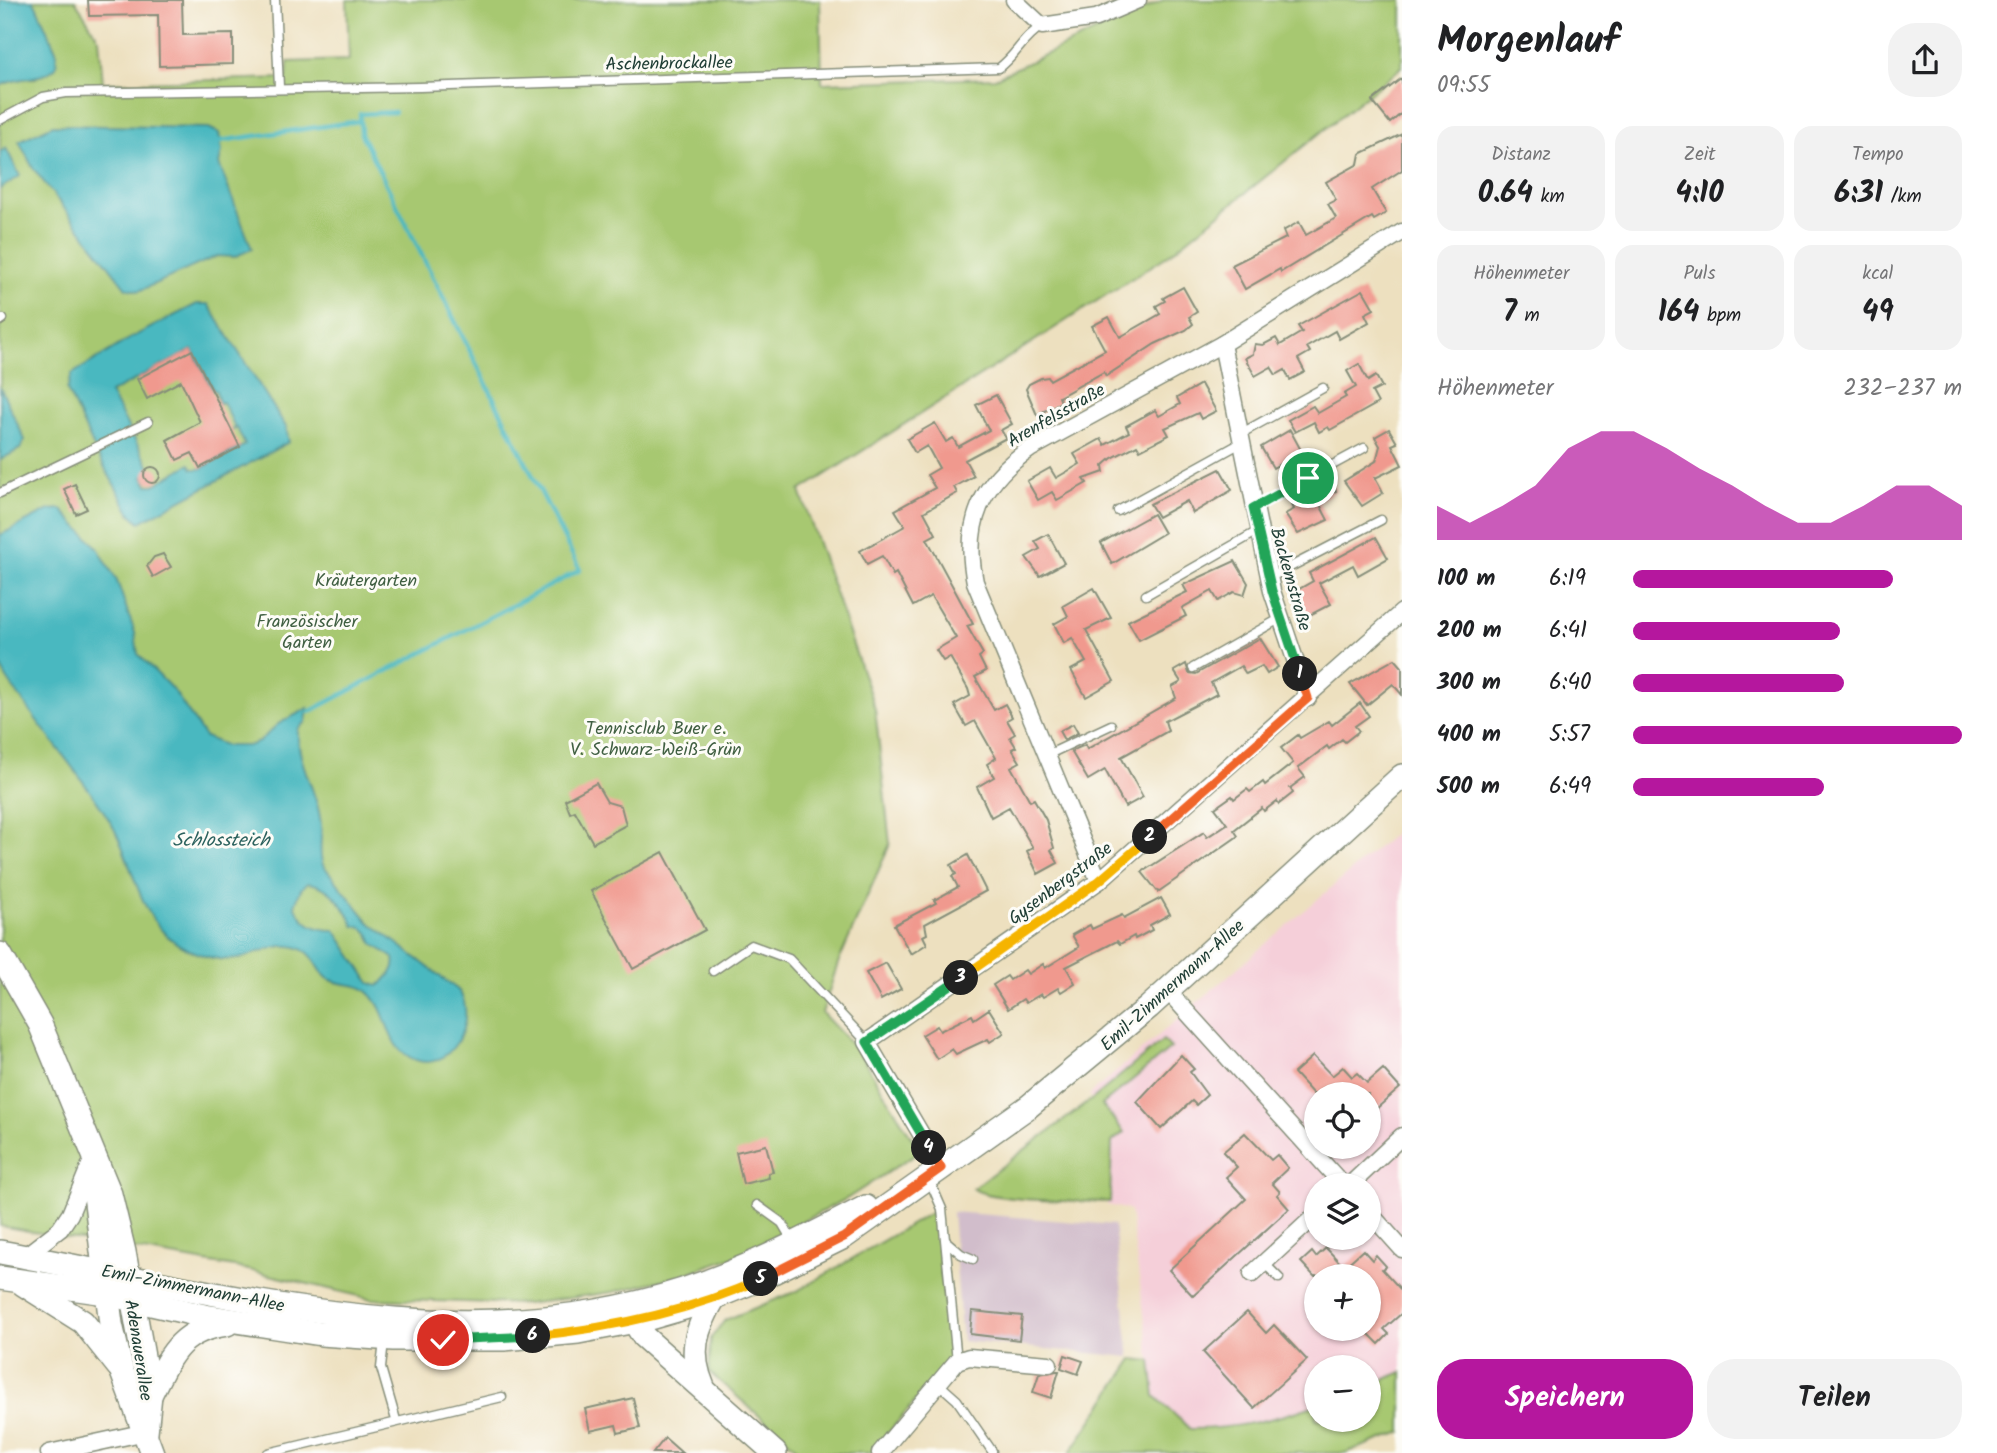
<!DOCTYPE html>
<html lang="de">
<head>
<meta charset="utf-8">
<style>
  :root { --surface:#fff; --page:#f2f2f2; --text:#202124; --muted:#757577; --accent:#b5179e }
  body { margin:0; font-family:Kalam,sans-serif; background:var(--page); color:var(--text); height:100vh; display:flex; flex-direction:column; font-size:26px; white-space:nowrap }
  * { box-sizing:border-box; margin:0 }
  p { font-size:23px; color:var(--muted) }
  .icon { flex:none; width:38px; height:38px; fill:none; stroke:currentColor; stroke-width:2; stroke-linecap:round; stroke-linejoin:round }
  .map { position:relative; flex:1; overflow:hidden }
  .details { display:flex; flex-direction:column; background:var(--surface); width:595px }
  .details>* { flex:none }
  .buttons { position:absolute; left:1304px; top:1082px; display:grid; gap:14px }
  .buttons a { display:grid; place-items:center; width:77px; height:77px; border-radius:50%; background:var(--surface); box-shadow:0 2px 5px #0004; font-size:35px }
  .pin { position:absolute; display:grid; place-items:center; width:60px; height:60px; color:#fff; margin:-30px; border:4px solid #fff; border-radius:50%; box-shadow:0 2px 7px #0007 }
  .km { position:absolute; width:35px; height:35px; margin:-18px; border-radius:50%; background:#222; color:#fff; font-size:19px; line-height:35px; text-align:center }
  .round { display:grid; place-items:center; flex:none; width:74px; height:74px; border-radius:28px; background:var(--page) }
  .overview { display:flex; align-items:center; justify-content:space-between; height:119px; padding:0 35px }
  h1 { font-size:38px; font-weight:700; line-height:52px }
  .stats { display:grid; grid-template-columns:repeat(3,1fr); gap:10px; height:119px; padding:7px 35px }
  .stats div { display:grid; align-content:center; border-radius:18px; background:var(--page); text-align:center }
  .stats b { font-size:30px; font-weight:700 }
  .stats small { font-size:19px; font-weight:400 }
  .stats p { font-size:19px }
  .chart { height:196px; padding:14px 35px }
  .chart p { display:flex; justify-content:space-between }
  .chart svg { width:100%; height:126px; margin-top:7px; fill:var(--accent); opacity:.7 }
  .action { display:flex; gap:14px; margin-top:auto; padding:14px 35px }
  .action a { flex:1; height:80px; border-radius:28px; background:var(--accent); color:#fff; font-size:28px; font-weight:700; line-height:80px; text-align:center }
  .action a+a { background:var(--page); color:var(--text) }
  ul { padding:0 35px; list-style:none; font-size:23px }
  li { display:grid; grid-template-columns:112px 84px 1fr; align-items:center; height:52px }
  li i { height:18px; border-radius:9px; background:var(--accent) }
  main { display:flex; flex:1; min-height:0 }
  .map>svg:first-child { display:block }
  .built { fill:#f5cfd9; fill-rule:evenodd }
  .industrial { fill:#d1bdcb }
  .green { fill:#a7c871; stroke:#638252; stroke-width:2 }
  .water { fill:#49b8c0; stroke:#347a7a; stroke-width:2; fill-rule:evenodd }
  .lines { fill:none; stroke-linecap:round; stroke-linejoin:round }
  .stream { stroke:#49b8c0; stroke-width:4.5 }
  .building { fill:#f0998e }
  .lane-casing { stroke:#868e7a; stroke-width:11 }
  .street-casing { stroke:#868e7a; stroke-width:19 }
  .secondary-casing { stroke:#868e7a; stroke-width:26 }
  .lane { stroke:#fff; stroke-width:8 }
  .street { stroke:#fff; stroke-width:16 }
  .secondary { stroke:#fff; stroke-width:23 }
  .split-1-casing { stroke:#fff; stroke-width:14 }
  .split-2-casing { stroke:#fff; stroke-width:14 }
  .split-3-casing { stroke:#fff; stroke-width:14 }
  .split-4-casing { stroke:#fff; stroke-width:14 }
  .split-5-casing { stroke:#fff; stroke-width:14 }
  .split-6-casing { stroke:#fff; stroke-width:14 }
  .split-7-casing { stroke:#fff; stroke-width:14 }
  .split-1 { stroke:#22a559; stroke-width:9 }
  .split-2 { stroke:#f0652b; stroke-width:9 }
  .split-3 { stroke:#f5b400; stroke-width:9 }
  .split-4 { stroke:#22a559; stroke-width:9 }
  .split-5 { stroke:#f0652b; stroke-width:9 }
  .split-6 { stroke:#f5b400; stroke-width:9 }
  .split-7 { stroke:#22a559; stroke-width:9 }
  .labels { text-anchor:middle; stroke-width:6; stroke-linejoin:round; paint-order:stroke }
  .street-label { font-size:18px; fill:#1f3d34; stroke:#fdfcf7 }
  .park-label { font-size:18px; fill:#416043; stroke:#fdfcf7 }
  .water-label { font-size:19px; font-style:italic; fill:#2c625e; stroke:#fdfcf7 }
</style>
</head>
<body>
<main>
<div class="map">
<svg width="1402" height="1453" viewBox="0 0 1402 1453">
  <rect width="100%" height="100%" fill="#fdfcf7"/>
  <filter id="ink" filterUnits="userSpaceOnUse"><feTurbulence type="fractalNoise" baseFrequency=".0143" numOctaves="2"/><feDisplacementMap in="SourceGraphic" scale="14" xChannelSelector="R" yChannelSelector="G"/><feConvolveMatrix kernelMatrix="1 2 1 2 8 2 1 2 1" color-interpolation-filters="sRGB"/></filter>
  <filter id="wash" filterUnits="userSpaceOnUse"><feTurbulence type="fractalNoise" baseFrequency=".00686" numOctaves="4" result="noise"/><feDisplacementMap in="SourceGraphic" scale="28" xChannelSelector="R" yChannelSelector="G"/><feGaussianBlur stdDeviation="1.57" result="paint"/><feColorMatrix in="noise" values="0 0 0 0 0 0 0 0 0 0 0 0 0 0 0 0 0 1.4 0 .05"/><feComposite in="paint" operator="in"/></filter>
  <g filter="url(#wash)">
    <rect width="100%" height="100%" fill="#ede0bf"/>
    <path class="built" d="M1402 827V1372L1369 1386 1368 1367H1316V1405L1273 1420 1232 1429H1190L1155 1396 1130 1210 1107 1205 1108 1138 1118 1130 1089 1095ZM1316 1094H1368V1146H1316ZM1316 1185H1368V1237H1316ZM1316 1276H1368V1328H1316Z"/>
    <polygon class="industrial" points="952,1212 1114,1225 1130,1357 962,1341"/>
    <g class="green">
      <polygon points="33,0 75,0 99,39 103,83 287,78 288,62 349,60 347,0 820,0 822,83 995,78 1163,0 1402,0 1402,67 1167,256 800,491 875,709 890,844 838,963 822,1013 858,1051 920,1151 848,1198 736,1256 679,1276 613,1292 526,1304 372,1299 240,1268 0,1226 0,86 11,79 36,78 57,53"/>
      <path d="M1163 1040 1171 1048 1102 1105 1124 1132 1112 1142 1110 1202C1086 1201 987 1202 973 1188L1095 1097Z"/>
      <polygon points="934,1211 951,1360 871,1453 802,1453 709,1372 711,1338 725,1320 797,1291"/>
      <path d="M1133 1359 1151 1361 1155 1396 1190 1429C1235 1429 1273 1420 1316 1405V1419H1368L1369 1386 1402 1372V1432L1345 1453H1070Z"/>
    </g>
    <g class="water">
      <path d="M0 0H33L36 5 57 53 56 67C40 82 19 75 0 86Z"/>
      <polygon points="53,125 209,128 219,133 222,151 219,164 252,249 234,257 217,256 139,291 126,288 33,168 19,141"/>
      <polygon points="6,148 20,176 0,189 0,152"/>
      <path d="M197 304H208L286 427 289 442 140 522 131 514 97 454 67 390 72 374 134 336ZM192 350 213 390 216 391 219 403 223 402 235 427 233 430 237 428 245 445 200 469H193L190 464 154 485H148L143 477 150 468 110 393Z"/>
      <polygon points="0,387 25,440 20,449 0,460"/>
      <path d="M61 509 98 548 117 581 135 633 138 654 174 691 205 737 227 746H248L259 742 278 724 308 708 306 722 298 729C296 764 319 792 321 826 322 840 318 853 323 865L369 922 458 990C479 1016 452 1073 416 1060 389 1050 391 1028 379 1006 363 978 351 989 331 980 320 976 317 959 307 952 282 936 261 955 236 959 218 961 201 956 185 948 138 925 135 864 111 823 87 783 57 749 30 711 21 697 7 683 1 667 0 651 0 558 0 535L49 510ZM307 883C329 884 346 907 354 926 365 927 370 933 373 944L394 958C397 969 387 980 378 986L370 983 335 930C315 930 303 924 295 905L301 889Z"/>
    </g>
    <g class="lines">
      <g class="stream">
        <polyline points="220,141 360,121"/>
        <polyline points="309,712 580,570 361,134 360,114 395,112"/>
      </g>
    </g>
    <g id="blocks">
      <g class="building">
        <polygon points="88,0 182,0 183,35 233,34 233,64 159,66 158,15 89,16"/>
        <polygon points="1402,78 1402,113 1390,123 1372,101"/>
        <polygon points="1402,134 1402,170 1372,189 1386,213 1374,220 1372,217 1281,272 1280,269 1245,289 1232,265 1286,238 1283,231 1299,222 1306,235 1336,218 1328,204 1336,200 1326,182 1358,164 1360,154"/>
        <polygon points="1183,287 1197,312 1189,317 1193,324 1186,330 1155,344 1106,376 1104,372 1059,397 1061,402 1037,415 1026,389 1029,384 1041,378 1048,377 1050,380 1105,350 1092,326 1109,317 1120,337 1160,314 1156,306 1165,301 1163,298"/>
        <polygon points="1363,290 1374,309 1365,314 1369,322 1339,339 1335,331 1307,347 1310,352 1298,359 1305,372 1290,380 1285,370 1276,375 1271,367 1255,376 1245,358 1253,354 1255,344 1263,345 1276,338 1280,345 1302,332 1298,326"/>
        <polygon points="192,350 240,447 200,468 192,453 177,460 167,440 200,422 181,381 147,399 137,379"/>
        <polygon points="1359,364 1368,381 1376,376 1382,387 1372,392 1378,403 1330,430 1328,427 1319,432 1314,422 1295,432 1288,420 1313,406 1318,413 1346,397 1344,394 1356,387 1347,371"/>
        <polygon points="1201,384 1216,411 1201,419 1198,413 1165,428 1169,435 1140,450 1137,445 1112,458 1103,466 1104,472 1084,479 1087,483 1057,500 1052,492 1038,500 1027,481 1050,468 1056,478 1080,464 1074,454 1101,439 1105,445 1129,432 1126,426 1155,410 1159,416 1180,404 1177,398"/>
        <polygon points="996,395 1012,424 1001,430 1006,438 965,460 974,476 954,487 957,493 924,512 936,534 927,539 973,624 967,626 983,654 979,657 986,671 975,677 994,710 1005,704 1012,717 1007,720 1015,734 1010,737 1016,747 1012,749 1020,762 1011,767 1030,801 1034,799 1046,820 1054,848 1051,850 1058,863 1038,874 1027,851 1033,848 1009,807 991,817 977,787 994,777 987,764 996,758 975,721 966,726 954,705 970,696 968,689 950,657 943,661 936,650 956,638 931,596 913,606 896,573 893,575 882,556 867,564 860,551 905,526 895,510 935,488 927,475 939,468 927,446 915,453 907,439 935,423 946,442 953,438 958,447 989,430 976,405"/>
        <polygon points="1389,429 1397,443 1392,445 1402,465 1375,478 1383,493 1362,506 1344,481 1376,461 1380,446 1375,437"/>
        <polygon points="1290,430 1302,452 1273,468 1261,447"/>
        <circle cx="152" cy="475" r="8"/>
        <polygon points="1220,469 1232,490 1193,513 1187,501 1158,517 1150,504"/>
        <polygon points="1329,477 1336,491 1318,501 1328,520 1298,534 1285,514 1294,509 1292,505 1313,494 1310,488"/>
        <polygon points="75,484 87,509 76,514 64,489"/>
        <polygon points="1153,514 1164,533 1112,564 1101,543"/>
        <polygon points="1048,534 1064,563 1040,576 1026,557 1040,549 1035,541"/>
        <polygon points="1376,537 1388,558 1358,575 1353,565 1319,583 1331,604 1306,617 1294,592 1313,581 1309,573"/>
        <polygon points="163,554 171,567 153,577 147,566 154,557"/>
        <polygon points="1235,561 1248,583 1244,595 1234,592 1218,601 1212,591 1182,608 1186,616 1139,640 1128,621 1187,592 1183,585"/>
        <polygon points="1094,588 1111,618 1086,630 1114,681 1086,697 1071,670 1086,662 1072,638 1064,643 1054,624 1068,616 1063,606"/>
        <polygon points="1260,638 1278,667 1267,674 1262,666 1246,674 1241,666 1225,675 1211,683 1217,694 1165,721 1168,731 1121,757 1143,797 1125,807 1105,770 1088,780 1071,751 1085,745 1087,749 1176,698 1172,687 1181,682 1174,671 1186,664 1189,673 1196,674"/>
        <polygon points="1395,659 1402,667 1402,695 1393,684 1367,705 1350,684"/>
        <polygon points="1360,703 1369,716 1355,726 1359,731 1345,742 1342,739 1329,749 1327,746 1298,768 1305,777 1290,788 1293,793 1279,804 1277,801 1264,811 1262,808 1234,830 1238,836 1158,892 1142,872 1204,832 1207,837 1227,824 1215,808 1232,796 1234,799 1247,789 1250,792 1263,782 1265,785 1293,763 1281,748 1298,735 1300,738 1329,721 1332,725"/>
        <polygon points="1073,724 1078,733 1064,740 1059,731"/>
        <polygon points="596,783 607,802 621,806 626,825 593,843 575,811 570,813 565,800"/>
        <polygon points="663,852 705,930 633,969 591,891"/>
        <polygon points="968,855 986,891 925,924 927,934 923,936 927,944 911,954 894,925 936,903 934,900 958,887 952,876 956,874 951,865"/>
        <polygon points="1161,898 1170,914 1150,925 1152,930 1135,939 1134,936 1120,944 1117,941 1066,967 1075,983 1061,992 1058,988 1043,997 1041,994 1026,1003 1023,999 1008,1009 993,985 1007,976 1010,980 1025,970 1028,974 1043,964 1045,968 1079,947 1072,935 1090,925 1092,929 1122,915 1124,918"/>
        <polygon points="886,963 901,989 881,1000 866,973"/>
        <polygon points="989,1009 1004,1033 990,1042 988,1039 956,1054 952,1049 937,1059 922,1035 937,1026 940,1031 972,1015 974,1019"/>
        <polygon points="1181,1055 1194,1069 1190,1072 1207,1095 1196,1105 1192,1101 1161,1129 1137,1102"/>
        <polygon points="1313,1056 1332,1076 1343,1067 1352,1077 1357,1073 1367,1083 1383,1069 1400,1088 1368,1116 1368,1094 1313,1094 1294,1073"/>
        <polygon points="1245,1133 1271,1160 1277,1155 1288,1168 1272,1183 1280,1192 1277,1195 1289,1209 1193,1296 1169,1270 1246,1199 1226,1177 1237,1167 1223,1152"/>
        <polygon points="766,1145 773,1172 768,1173 769,1178 743,1184 736,1152"/>
        <polygon points="1326,1248 1344,1267 1363,1250 1372,1260 1376,1255 1386,1266 1382,1269 1402,1291 1402,1313 1384,1329 1389,1334 1379,1344 1368,1333 1368,1276 1314,1276 1301,1262 1312,1252 1316,1257"/>
        <polygon points="972,1311 1022,1316 1019,1340 970,1334"/>
        <polygon points="1247,1312 1266,1333 1274,1325 1307,1360 1254,1408 1203,1352"/>
        <polygon points="1065,1355 1083,1361 1078,1374 1061,1368"/>
        <polygon points="1057,1371 1059,1371 1051,1398 1033,1392 1039,1374"/>
        <polygon points="633,1398 640,1428 618,1433 616,1425 590,1431 585,1409"/>
        <polygon points="665,1438 682,1453 653,1453"/>
      </g>
    </g>
  </g>
  <g filter="url(#ink)">
    <use href="#blocks" fill-opacity="0" stroke="#868e7a" stroke-width="2"/>
    <g class="lines">
      <defs>
        <g id="lane">
          <polyline points="275,0 279,87"/>
          <path d="M0 120 43 97 66 93 420 87 999 68C1016 56 1023 37 1042 26"/>
          <polyline points="0,321 3,319"/>
          <polyline points="1240,434 1323,388"/>
          <polyline points="0,493 148,422"/>
          <polyline points="1255,507 1364,448"/>
          <polyline points="1118,511 1241,443"/>
          <polyline points="1269,578 1381,520"/>
          <polyline points="1146,595 1258,531"/>
          <polyline points="1193,668 1281,618"/>
          <polyline points="1047,755 1111,725"/>
          <polyline points="713,971 751,945 789,959 867,1042"/>
          <polyline points="929,1179 942,1209 957,1361"/>
          <polyline points="757,1205 782,1223 793,1242"/>
          <polyline points="946,1241 961,1254 973,1259"/>
          <polyline points="1264,1263 1279,1278"/>
          <polyline points="384,1341 381,1368 396,1420"/>
          <polyline points="939,1384 957,1400 992,1451"/>
          <polyline points="268,1453 502,1397"/>
        </g>
        <g id="street">
          <polyline points="1014,0 1042,26 1096,18 1138,0"/>
          <polyline points="1222,344 1272,591 1308,698"/>
          <path d="M1099 881 975 582C963 524 981 482 1030 449L1222 344 1402 232"/>
          <polyline points="1167,990 1343,1185"/>
          <polyline points="941,1168 867,1042 1099,881 1402,612"/>
          <polyline points="1350,1185 1402,1136"/>
          <polyline points="1368,1211 1402,1249"/>
          <polyline points="25,1256 60,1229 70,1214 90,1165"/>
          <polyline points="1252,1274 1316,1215"/>
          <polyline points="49,1453 146,1432"/>
          <polyline points="880,1453 957,1361 969,1357 1049,1364"/>
        </g>
        <g id="secondary">
          <polyline points="0,954 40,1024 110,1194 124,1252 150,1395 146,1432"/>
          <polyline points="92,1170 111,1324 122,1372 152,1453"/>
          <path d="M0 1252C225 1293 457 1363 683 1290 748 1269 806 1238 866 1207"/>
          <polyline points="0,1278 99,1292 204,1316 321,1334 393,1339 504,1339 578,1332 646,1319 698,1304 755,1281 844,1237 1028,1107 1149,1007 1402,776"/>
          <polyline points="23,1284 83,1322 118,1366"/>
          <polyline points="627,1310 644,1337 775,1453"/>
          <path d="M703 1387C688 1352 696 1329 714 1298"/>
          <path d="M150 1395C170 1356 179 1330 227 1324"/>
        </g>
      </defs>
      <use href="#lane" class="lane-casing"/>
      <use href="#street" class="street-casing"/>
      <use href="#secondary" class="secondary-casing"/>
      <use href="#lane" class="lane"/>
      <use href="#street" class="street"/>
      <use href="#secondary" class="secondary"/>
    </g>
  </g>
  <g class="lines" filter="url(#ink)">
    <defs>
      <polyline id="split-1" points="1300,674 1272,591 1253,508 1308,478"/>
      <polyline id="split-2" points="1150,837 1308,698 1300,674"/>
      <polyline id="split-3" points="961,978 1099,881 1150,837"/>
      <polyline id="split-4" points="929,1148 867,1042 961,978"/>
      <polyline id="split-5" points="761,1279 844,1237 941,1168 929,1148"/>
      <path id="split-6" d="M533 1336C612 1328 689 1312 761 1279"/>
      <polyline id="split-7" points="443,1340 533,1336"/>
    </defs>
    <use href="#split-1" class="split-1-casing"/>
    <use href="#split-2" class="split-2-casing"/>
    <use href="#split-3" class="split-3-casing"/>
    <use href="#split-4" class="split-4-casing"/>
    <use href="#split-5" class="split-5-casing"/>
    <use href="#split-6" class="split-6-casing"/>
    <use href="#split-7" class="split-7-casing"/>
    <use href="#split-1" class="split-1"/>
    <use href="#split-2" class="split-2"/>
    <use href="#split-3" class="split-3"/>
    <use href="#split-4" class="split-4"/>
    <use href="#split-5" class="split-5"/>
    <use href="#split-6" class="split-6"/>
    <use href="#split-7" class="split-7"/>
  </g>
  <g class="labels">
    <g class="street-label">
      <text transform="translate(669 63) rotate(-1)" y="6">Aschenbrockallee</text>
      <text transform="translate(1056 415) rotate(-30)" y="6">Arenfelsstraße</text>
      <text transform="translate(1291 579) rotate(74)" y="6">Backemstraße</text>
      <text transform="translate(1060 883) rotate(-37)" y="6">Gysenbergstraße</text>
      <text transform="translate(1172 985) rotate(-42)" y="6">Emil-Zimmermann-Allee</text>
      <text transform="translate(193 1288) rotate(11)" y="6">Emil-Zimmermann-Allee</text>
      <text transform="translate(139 1350) rotate(81)" y="6">Adenauerallee</text>
    </g>
    <g class="park-label">
      <text x="366" y="586">Kräutergarten</text>
      <text x="307" y="627">Französischer<tspan x="307" dy="21">Garten</tspan></text>
      <text x="656" y="734">Tennisclub Buer e.<tspan x="656" dy="21">V. Schwarz-Weiß-Grün</tspan></text>
    </g>
    <g class="water-label">
      <text x="221" y="846">Schlossteich</text>
    </g>
  </g>
</svg>
<div class="buttons">
<a><svg class="icon" aria-label="locate" viewBox="0 0 24 24"><circle cx="12" cy="12" r="6"/><path d="M12 2v4M12 18v4M2 12h4M18 12h4"/></svg></a>
<a><svg class="icon" aria-label="layers" viewBox="0 0 24 24"><path d="M12 4l9 5-9 5-9-5zM3 14l9 5 9-5"/></svg></a>
<a>+</a>
<a>−</a>
</div>
<div class="pin" style="left:1308px;top:478px;background:#1e9e55"><svg class="icon" aria-label="arrive" viewBox="0 0 24 24"><path d="M6 21V4h12l-3 4 3 4H6"/></svg></div>
<div class="pin" style="left:443px;top:1340px;background:#d93025"><svg class="icon" aria-label="check" viewBox="0 0 24 24"><path d="M5 12l5 5 9-10"/></svg></div>
<b class="km" style="left:1300px;top:674px">1</b>
<b class="km" style="left:1150px;top:837px">2</b>
<b class="km" style="left:961px;top:978px">3</b>
<b class="km" style="left:929px;top:1148px">4</b>
<b class="km" style="left:761px;top:1279px">5</b>
<b class="km" style="left:533px;top:1336px">6</b>
</div>
<section class="details">
<div class="overview"><div><h1>Morgenlauf</h1><p>09:55</p></div><a class="round"><svg class="icon" aria-label="share" viewBox="0 0 24 24"><path d="M12 15V3M7 8l5-5 5 5M5 13v7h14v-7"/></svg></a></div>
<div class="stats">
<div><p>Distanz</p><b>0.64<small> km</small></b></div>
<div><p>Zeit</p><b>4:10</b></div>
<div><p>Tempo</p><b>6:31<small> /km</small></b></div>
</div>
<div class="stats">
<div><p>Höhenmeter</p><b>7<small> m</small></b></div>
<div><p>Puls</p><b>164<small> bpm</small></b></div>
<div><p>kcal</p><b>49</b></div>
</div>
<div class="chart"><p><span>Höhenmeter</span>232–237 m</p>
<svg viewBox="0 0 160 44" preserveAspectRatio="none"><path d="M0 44V32L10 38L20 32L30 25L40 12L50 6L60 6L70 12L80 19L90 25L100 32L110 38L120 38L130 32L140 25L150 25L160 32V44z"/></svg>
</div>
<ul>
<li><b>100 m</b>6:19<i style="width:79%"></i></li>
<li><b>200 m</b>6:41<i style="width:63%"></i></li>
<li><b>300 m</b>6:40<i style="width:64%"></i></li>
<li><b>400 m</b>5:57<i style="width:100%"></i></li>
<li><b>500 m</b>6:49<i style="width:58%"></i></li>
</ul>
<div class="action"><a>Speichern</a><a>Teilen</a></div>
</section>
</main>
</body>
</html>
